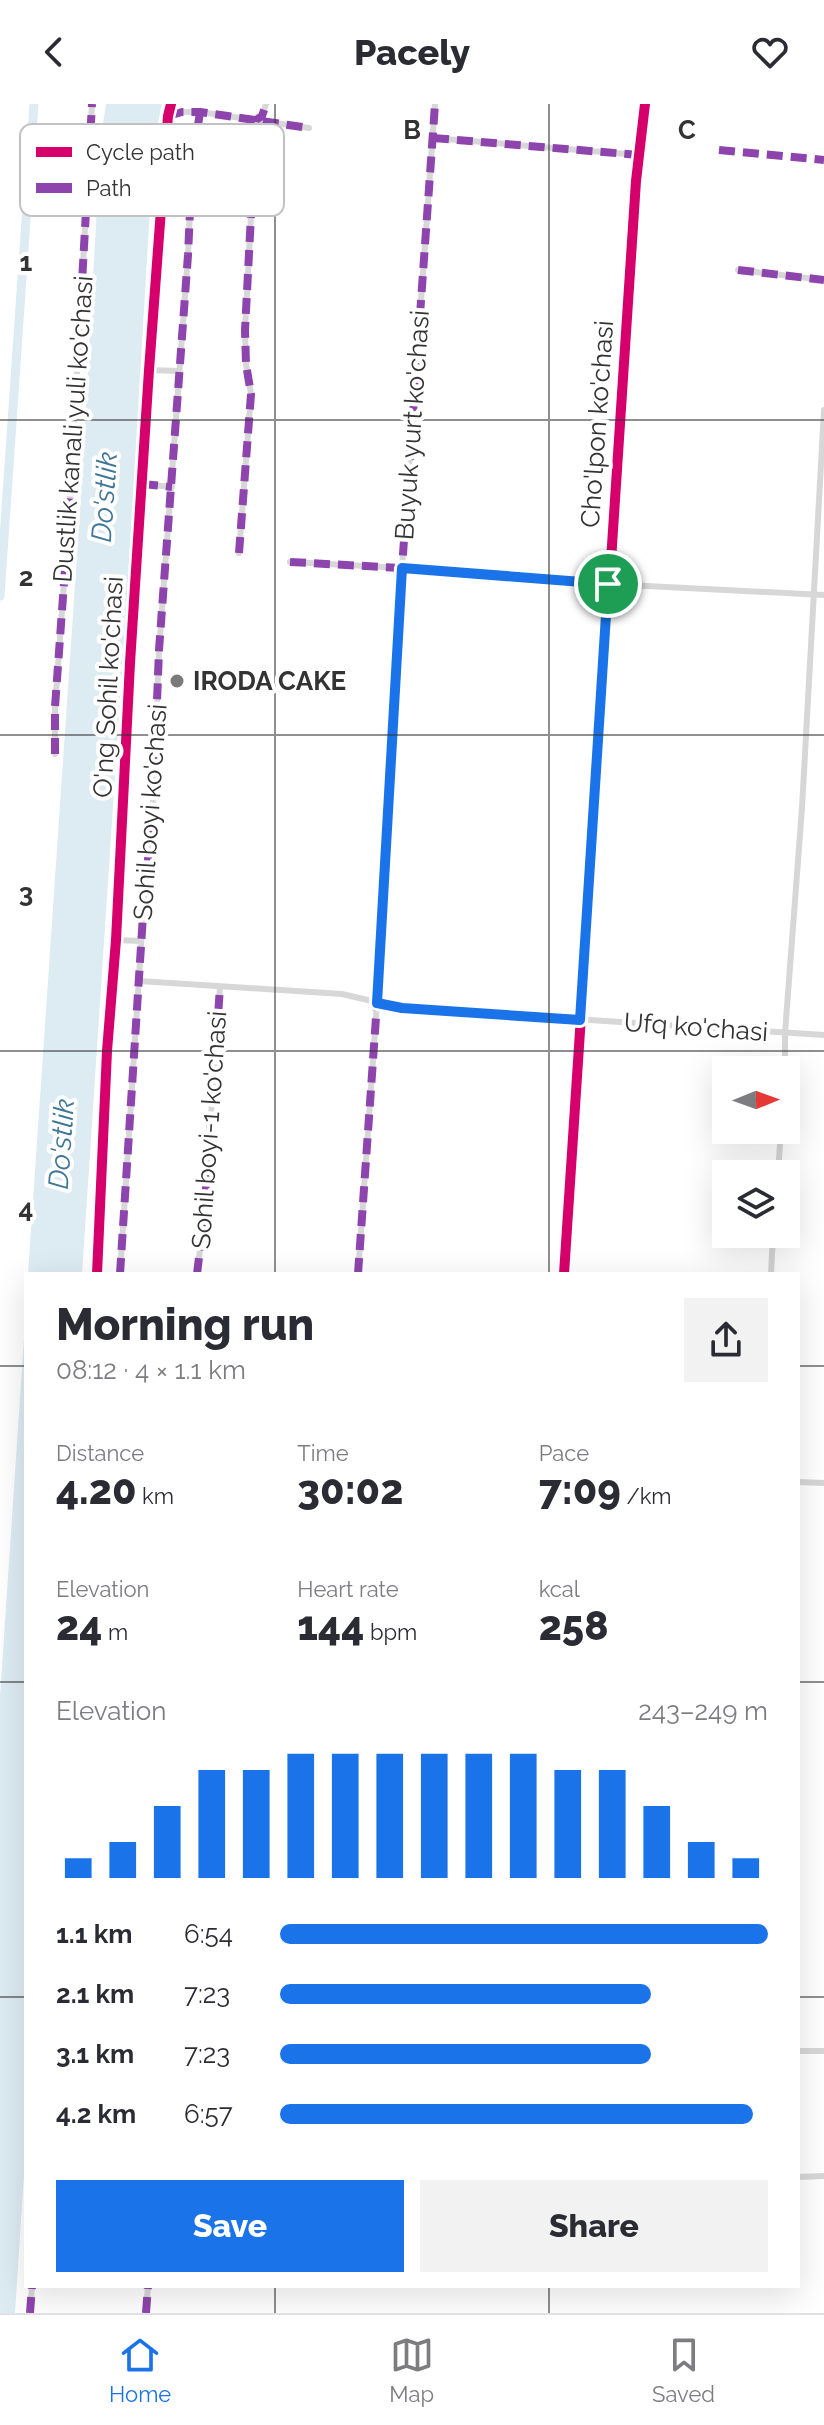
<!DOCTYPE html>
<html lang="en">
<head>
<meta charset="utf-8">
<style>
  :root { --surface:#fff; --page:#f2f2f3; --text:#2b2b33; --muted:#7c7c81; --line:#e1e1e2; --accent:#1a73e8 }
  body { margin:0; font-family:Raleway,sans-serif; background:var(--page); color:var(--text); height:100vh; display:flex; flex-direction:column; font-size:30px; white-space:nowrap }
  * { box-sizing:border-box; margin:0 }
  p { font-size:26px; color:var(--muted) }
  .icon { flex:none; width:44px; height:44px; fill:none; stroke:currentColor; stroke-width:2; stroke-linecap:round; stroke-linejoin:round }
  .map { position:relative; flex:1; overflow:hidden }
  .side { position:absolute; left:24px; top:1168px; width:776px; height:1016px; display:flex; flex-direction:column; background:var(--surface); border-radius:0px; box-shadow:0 8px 32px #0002 }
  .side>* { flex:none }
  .needle { width:52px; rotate:89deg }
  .fabs { position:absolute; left:712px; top:952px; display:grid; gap:16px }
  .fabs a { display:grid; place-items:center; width:88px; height:88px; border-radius:0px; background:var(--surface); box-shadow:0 8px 32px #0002; font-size:40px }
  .pin { position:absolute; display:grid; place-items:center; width:68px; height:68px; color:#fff; margin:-34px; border:4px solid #fff; border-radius:50%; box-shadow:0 2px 8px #0007 }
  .round { display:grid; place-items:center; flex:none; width:84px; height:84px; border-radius:0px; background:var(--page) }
  .summary { display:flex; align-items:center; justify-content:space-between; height:136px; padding:0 32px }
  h1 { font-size:44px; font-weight:800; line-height:60px }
  .figures { display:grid; grid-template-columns:repeat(3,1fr); gap:12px; height:136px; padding:8px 32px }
  .figures div { display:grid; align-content:center }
  .figures b { font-size:40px; font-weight:800 }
  .figures small { font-size:22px; font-weight:400 }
  .figures p { font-size:22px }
  .chart { height:224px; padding:16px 32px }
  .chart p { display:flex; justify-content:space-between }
  .chart svg { width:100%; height:144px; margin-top:8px; stroke:var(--accent); stroke-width:6 }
  .primary-button { display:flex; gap:16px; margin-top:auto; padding:16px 32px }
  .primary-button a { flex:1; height:92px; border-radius:0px; background:var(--accent); color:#fff; font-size:32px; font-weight:800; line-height:92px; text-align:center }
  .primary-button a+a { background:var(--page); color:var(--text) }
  ul { padding:0 32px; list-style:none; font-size:26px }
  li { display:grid; grid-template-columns:128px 96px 1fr; align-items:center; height:60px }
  li i { height:20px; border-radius:10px; background:var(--accent) }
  header { display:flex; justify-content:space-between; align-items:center; height:104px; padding:0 32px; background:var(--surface); font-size:36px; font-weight:800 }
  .tab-bar { display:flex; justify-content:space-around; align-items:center; height:112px; border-top:2px solid var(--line); background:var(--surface); font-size:22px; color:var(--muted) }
  .tab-bar a { display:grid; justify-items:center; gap:4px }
  .tab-bar .active { color:var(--accent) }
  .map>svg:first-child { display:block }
  .water { fill:#ddebf3 }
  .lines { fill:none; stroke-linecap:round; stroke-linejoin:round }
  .canal { stroke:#ddebf3; stroke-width:9 }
  .minor { stroke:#d7d7d7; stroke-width:6 }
  .quiet { stroke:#8e44ad; stroke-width:8; stroke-dasharray:16 8; stroke-linecap:butt }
  .cycleway-casing { stroke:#fff; stroke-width:15 }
  .cycleway { stroke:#d6006c; stroke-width:10 }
  .route-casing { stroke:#fff; stroke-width:16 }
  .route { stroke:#1a73e8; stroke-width:10 }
  .grid { fill:none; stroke:#333; stroke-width:2; stroke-opacity:0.55 }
  .poi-dot { fill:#7a7a7a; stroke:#fff; stroke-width:3 }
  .labels { text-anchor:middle; stroke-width:8; stroke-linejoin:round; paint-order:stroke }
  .street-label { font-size:26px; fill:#333; stroke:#fff }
  .poi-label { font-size:26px; font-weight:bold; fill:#333; stroke:#fff; text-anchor:start }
  .water-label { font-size:28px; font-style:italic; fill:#3f7597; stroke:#fff }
  .key { fill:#fff; stroke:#c2c2c2; stroke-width:2 }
  .key-label { font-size:22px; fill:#333 }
  .grid-label { font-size:26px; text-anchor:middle; font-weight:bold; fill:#333; stroke:#fff; stroke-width:8; stroke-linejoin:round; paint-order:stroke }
</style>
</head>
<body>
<header><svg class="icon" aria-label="back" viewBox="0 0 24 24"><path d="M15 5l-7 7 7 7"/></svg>Pacely<svg class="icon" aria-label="heart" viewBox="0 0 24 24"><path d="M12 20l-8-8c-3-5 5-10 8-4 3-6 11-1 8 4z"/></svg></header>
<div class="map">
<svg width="824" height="2209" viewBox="0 0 824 2209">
  <rect width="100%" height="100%" fill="#fff"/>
  <g class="water">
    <polygon points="106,0 162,0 154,37 127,491 82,1170 28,1170 79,422 101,32"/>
    <polygon points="26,1205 26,2039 15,2209 0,2209 0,1592"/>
  </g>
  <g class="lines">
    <polyline class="canal" points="0,492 34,0"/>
    <g class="minor">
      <polyline points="168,12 182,8 200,8 309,24"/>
      <polyline points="433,34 639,51"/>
      <polyline points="738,166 824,176"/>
      <polyline points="149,266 179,267"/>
      <polyline points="142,380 172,383"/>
      <polyline points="239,449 251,290 246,260 245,226 256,16 262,12 266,0"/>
      <polyline points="290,458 402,464 608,480 824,491"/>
      <polyline points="55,650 55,603 69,410 92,0"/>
      <polyline points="116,836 141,837"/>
      <polyline points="139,877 342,890 402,904 824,931"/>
      <polyline points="785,966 785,929 802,704 824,306"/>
      <polyline points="778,1070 781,1026"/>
      <polyline points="97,1170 107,947 116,836 130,559 149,266 168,12 171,0"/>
      <polyline points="120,1170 143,811 153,701 159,546 188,151 192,62 200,8"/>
      <polyline points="197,1170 204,1112 220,883"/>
      <polyline points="358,1170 377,899 402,464 435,0"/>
      <polyline points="564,1170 636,77 645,0"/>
      <polyline points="771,1170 773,1130"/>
      <polyline points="798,1378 824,1379"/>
      <polyline points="798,1947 824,1947"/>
      <polyline points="798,2073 824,2072"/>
      <polyline points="30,2209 32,2182"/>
      <polyline points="146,2209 148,2182"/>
    </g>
    <g class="quiet">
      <polyline points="168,12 182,8 200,8 309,24"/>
      <polyline points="433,34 639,51"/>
      <polyline points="719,46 824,56"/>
      <polyline points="738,166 824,176"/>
      <polyline points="142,380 172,383"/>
      <polyline points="239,449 251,290 246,260 245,226 256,16 262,12 266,0"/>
      <polyline points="290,458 402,464"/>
      <polyline points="55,650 55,603 69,410 92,0"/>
      <polyline points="120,1170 143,811 153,701 159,546 188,151 192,62 200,8"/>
      <polyline points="197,1170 204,1112 220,883"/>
      <polyline points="358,1170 377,899 402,464 435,0"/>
      <polyline points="30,2209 32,2182"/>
      <polyline points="146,2209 148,2182"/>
    </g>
    <defs>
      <g id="cycleway">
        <polyline points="97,1170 107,947 116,836 130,559 149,266 168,12 171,0"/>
        <polyline points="564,1170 636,77 645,0"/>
      </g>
    </defs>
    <use href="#cycleway" class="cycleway-casing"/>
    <use href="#cycleway" class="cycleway"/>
  </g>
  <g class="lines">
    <defs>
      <polygon id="route" points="402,464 608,480 580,916 402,904 377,899"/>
    </defs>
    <use href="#route" class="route-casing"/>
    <use href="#route" class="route"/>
  </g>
  <path class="grid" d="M275 0V1170M549 0V1170M0 316H824M0 631H824M0 947H824M0 1262H26M798 1262H824M0 1578H26M798 1578H824M0 1893H26M798 1893H824M275 2182V2209M549 2182V2209"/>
  <circle class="poi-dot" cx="177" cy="577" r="8"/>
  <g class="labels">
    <g class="street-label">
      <text transform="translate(597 320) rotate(-86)" y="9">Cho'lpon ko'chasi</text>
      <text transform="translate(412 321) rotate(-86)" y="9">Buyuk yurt ko'chasi</text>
      <text transform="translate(73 325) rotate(-86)" y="9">Dustlik kanali yuli ko'chasi</text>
      <text transform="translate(108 583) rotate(-87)" y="9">O'ng Sohil ko'chasi</text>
      <text transform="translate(150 708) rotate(-86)" y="9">Sohil boyi ko'chasi</text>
      <text transform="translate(696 923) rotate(4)" y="9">Ufq ko'chasi</text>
      <text transform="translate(209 1026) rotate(-86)" y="9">Sohil boyi-1 ko'chasi</text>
    </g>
    <g class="poi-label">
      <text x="193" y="586">IRODA CAKE</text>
    </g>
    <g class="water-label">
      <text transform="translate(104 393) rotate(-86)" y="10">Do'stlik</text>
      <text transform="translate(61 1040) rotate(-86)" y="10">Do'stlik</text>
    </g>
  </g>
  <rect x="20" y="20" width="264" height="92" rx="12" class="key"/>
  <rect x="36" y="43" width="36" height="10" fill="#d6006c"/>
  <rect x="36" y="79" width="36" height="10" fill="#8e44ad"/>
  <g class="key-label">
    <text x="86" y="56">Cycle path</text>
    <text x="86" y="92">Path</text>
  </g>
  <g class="grid-label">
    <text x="412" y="35">B</text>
    <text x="687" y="35">C</text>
    <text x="26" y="167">1</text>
    <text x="26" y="482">2</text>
    <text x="26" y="798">3</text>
    <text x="26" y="1114">4</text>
  </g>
</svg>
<div class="fabs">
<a><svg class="needle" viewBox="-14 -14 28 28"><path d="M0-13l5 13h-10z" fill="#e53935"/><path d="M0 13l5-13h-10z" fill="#7c7c81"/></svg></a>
<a><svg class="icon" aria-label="layers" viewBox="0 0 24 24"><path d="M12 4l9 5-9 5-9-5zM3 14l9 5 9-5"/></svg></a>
</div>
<div class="pin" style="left:608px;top:480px;background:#1e9e55"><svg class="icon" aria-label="arrive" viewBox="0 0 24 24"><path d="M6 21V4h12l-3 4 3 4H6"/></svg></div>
<section class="side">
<div class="summary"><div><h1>Morning run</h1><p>08:12 · 4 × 1.1 km</p></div><a class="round"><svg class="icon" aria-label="share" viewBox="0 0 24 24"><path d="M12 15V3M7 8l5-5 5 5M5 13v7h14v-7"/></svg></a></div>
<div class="figures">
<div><p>Distance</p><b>4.20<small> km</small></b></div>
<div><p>Time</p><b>30:02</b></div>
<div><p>Pace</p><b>7:09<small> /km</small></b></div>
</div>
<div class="figures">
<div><p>Elevation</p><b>24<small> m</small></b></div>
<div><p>Heart rate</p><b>144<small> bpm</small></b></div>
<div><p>kcal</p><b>258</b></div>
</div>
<div class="chart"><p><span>Elevation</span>243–249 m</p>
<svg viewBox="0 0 160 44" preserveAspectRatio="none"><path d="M5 44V38M15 44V33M25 44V22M35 44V11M45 44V11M55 44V6M65 44V6M75 44V6M85 44V6M95 44V6M105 44V6M115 44V11M125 44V11M135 44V22M145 44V33M155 44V38"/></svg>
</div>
<ul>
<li><b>1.1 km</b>6:54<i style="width:100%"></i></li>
<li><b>2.1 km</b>7:23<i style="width:76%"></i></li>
<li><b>3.1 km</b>7:23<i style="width:76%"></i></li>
<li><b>4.2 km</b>6:57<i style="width:97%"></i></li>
</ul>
<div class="primary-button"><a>Save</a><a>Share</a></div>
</section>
</div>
<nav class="tab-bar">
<a class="active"><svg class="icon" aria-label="home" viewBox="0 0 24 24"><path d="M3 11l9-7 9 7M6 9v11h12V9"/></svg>Home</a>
<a><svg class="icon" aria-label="map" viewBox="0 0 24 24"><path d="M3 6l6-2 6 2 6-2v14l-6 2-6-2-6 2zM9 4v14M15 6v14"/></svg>Map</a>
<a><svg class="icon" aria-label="saved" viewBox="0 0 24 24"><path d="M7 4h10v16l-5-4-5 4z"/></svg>Saved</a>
</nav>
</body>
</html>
